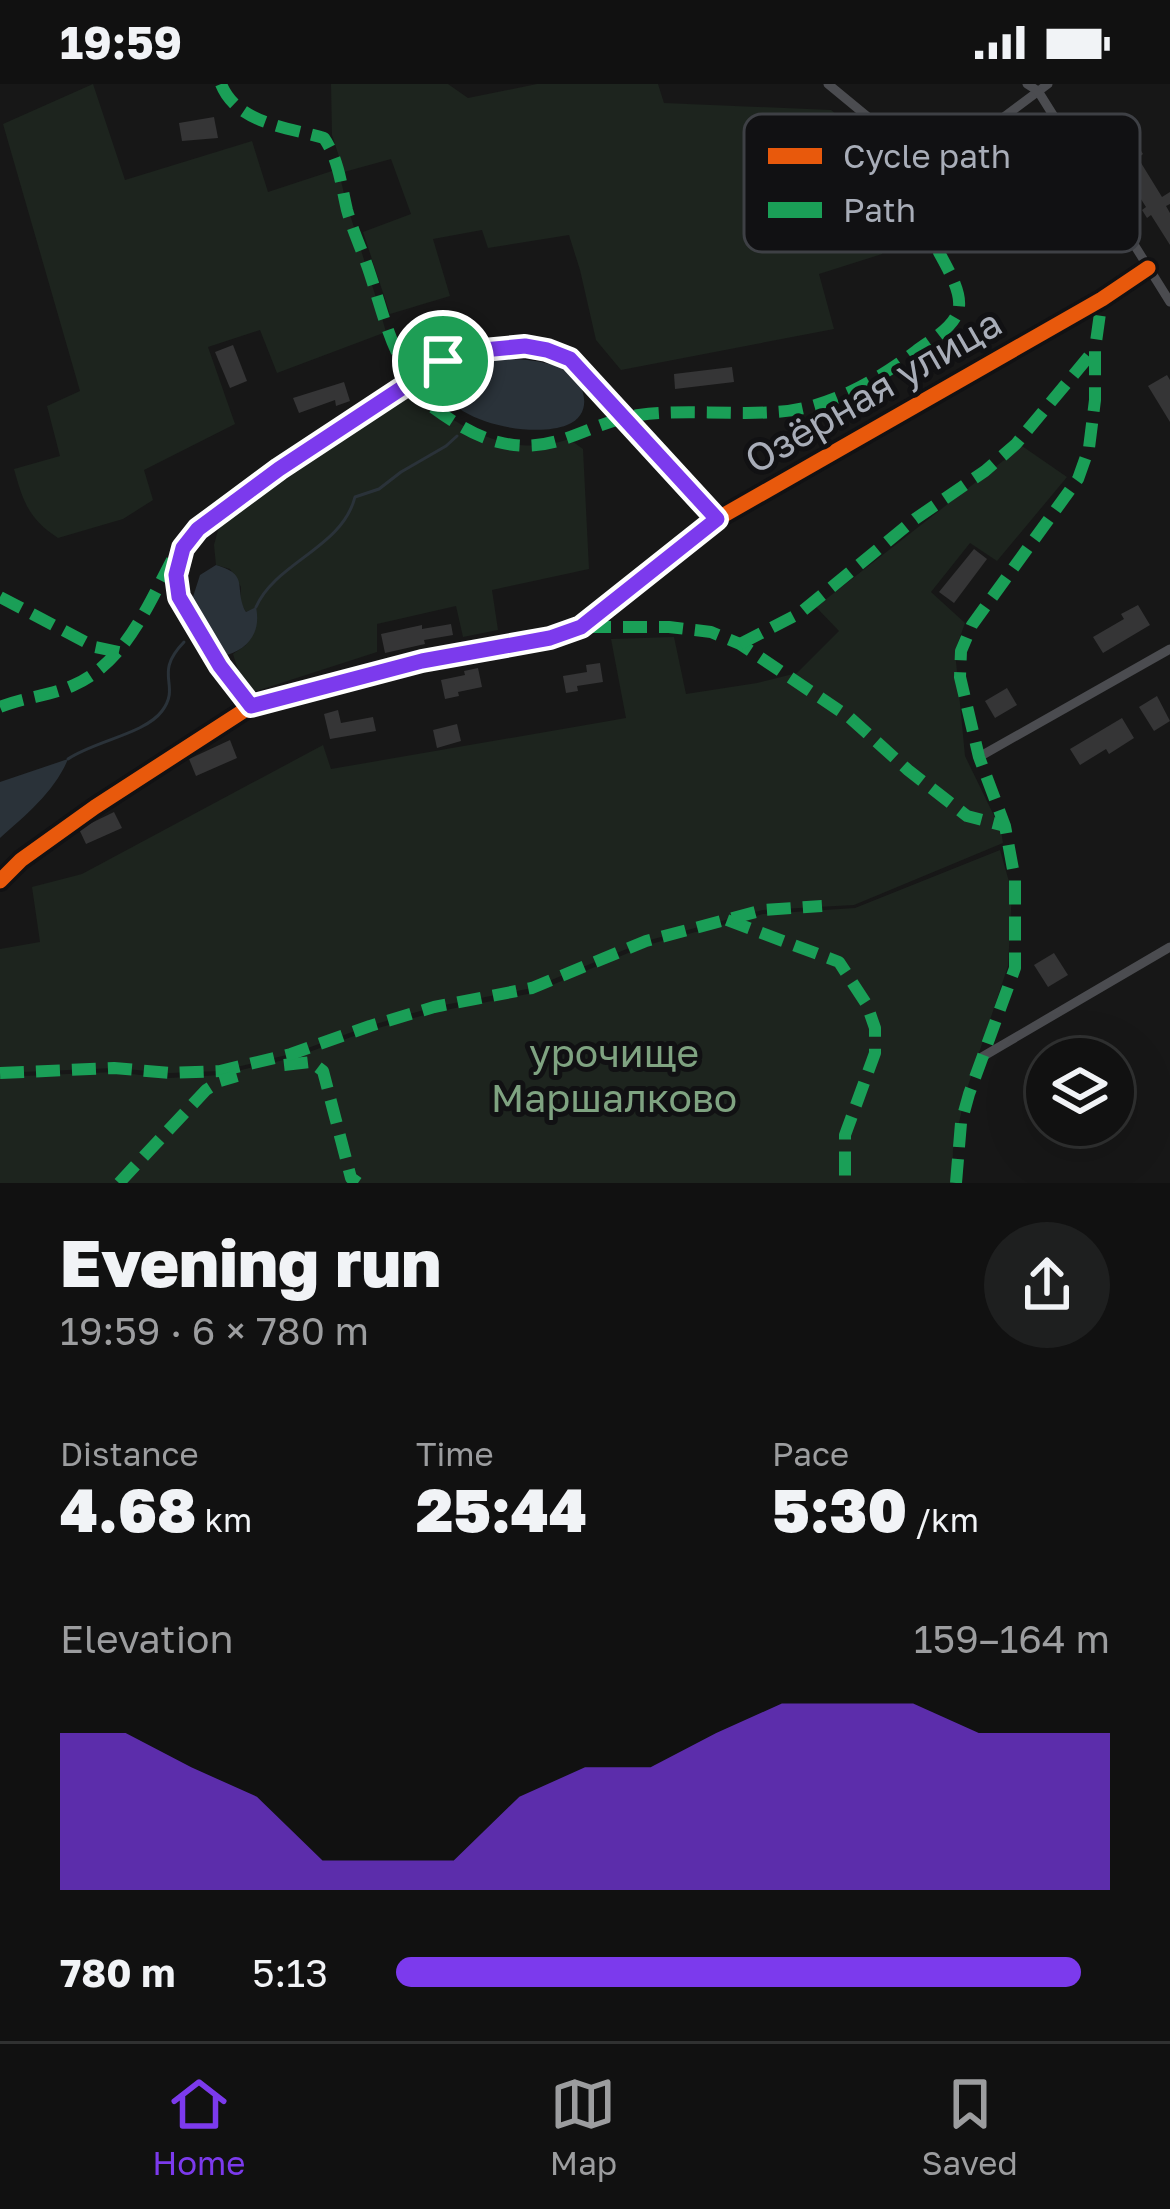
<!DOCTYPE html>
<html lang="en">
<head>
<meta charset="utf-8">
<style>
  :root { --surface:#111; --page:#1e1f1f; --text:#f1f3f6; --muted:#9c9d9f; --line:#303131; --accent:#7c3aed }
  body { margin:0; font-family:"Golos Text",sans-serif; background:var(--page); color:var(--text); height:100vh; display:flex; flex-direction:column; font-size:45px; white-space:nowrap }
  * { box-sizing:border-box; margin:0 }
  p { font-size:39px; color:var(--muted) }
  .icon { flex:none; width:66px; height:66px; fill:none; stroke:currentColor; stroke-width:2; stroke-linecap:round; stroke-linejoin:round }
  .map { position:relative; height:1099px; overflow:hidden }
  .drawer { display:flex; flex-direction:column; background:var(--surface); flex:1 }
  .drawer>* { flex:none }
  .tools { position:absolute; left:1026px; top:954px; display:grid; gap:24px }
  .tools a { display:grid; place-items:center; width:108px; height:108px; border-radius:50%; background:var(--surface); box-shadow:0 12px 48px #0002,0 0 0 3px var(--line); font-size:60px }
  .pin { position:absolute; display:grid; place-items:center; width:102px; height:102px; color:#fff; margin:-51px; border:6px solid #fff; border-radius:50%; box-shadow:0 3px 12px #0007 }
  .round { display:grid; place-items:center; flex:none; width:126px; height:126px; border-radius:63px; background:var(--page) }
  .head { display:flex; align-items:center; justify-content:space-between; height:204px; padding:0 60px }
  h1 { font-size:66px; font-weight:800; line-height:90px }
  .metrics { display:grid; grid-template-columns:repeat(3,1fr); gap:18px; height:204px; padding:12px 60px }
  .metrics div { display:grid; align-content:center }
  .metrics b { font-size:60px; font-weight:800 }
  .metrics small { font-size:33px; font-weight:400 }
  .metrics p { font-size:33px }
  .chart { height:336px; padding:24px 60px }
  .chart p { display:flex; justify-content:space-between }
  .chart svg { width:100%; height:216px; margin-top:12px; fill:var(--accent); opacity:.7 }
  ul { padding:0 60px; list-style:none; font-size:39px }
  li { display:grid; grid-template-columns:192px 144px 1fr; align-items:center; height:90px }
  li i { height:30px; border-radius:15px; background:var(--accent) }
  .status { display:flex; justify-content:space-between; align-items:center; height:84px; padding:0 60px; background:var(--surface); direction:ltr }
  .status svg { height:33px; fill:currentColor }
  .tab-bar { display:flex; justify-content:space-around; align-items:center; height:168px; border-top:3px solid var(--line); background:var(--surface); font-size:33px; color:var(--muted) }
  .tab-bar a { display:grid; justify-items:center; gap:6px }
  .tab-bar .active { color:var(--accent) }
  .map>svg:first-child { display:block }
  .green { fill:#1d241e }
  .water { fill:#2a3239 }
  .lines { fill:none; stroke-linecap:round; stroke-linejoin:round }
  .stream { stroke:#2a3239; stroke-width:3 }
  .building { fill:#353536 }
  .minor { stroke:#4b4c50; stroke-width:9 }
  .quiet { stroke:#1a9f57; stroke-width:12; stroke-dasharray:24 12; stroke-linecap:butt }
  .cycleway-casing { stroke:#111113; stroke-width:22 }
  .cycleway { stroke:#e8590c; stroke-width:15 }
  .route-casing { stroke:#fff; stroke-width:24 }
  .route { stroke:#7c3aed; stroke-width:15 }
  .labels { text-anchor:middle; stroke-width:10; stroke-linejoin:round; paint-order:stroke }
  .street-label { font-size:39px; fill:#a8adb8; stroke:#111113 }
  .park-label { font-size:39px; fill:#7fa381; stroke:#111113 }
  .key { fill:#111113; stroke:#3e4045; stroke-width:3 }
  .key-label { font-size:33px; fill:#a8adb8 }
</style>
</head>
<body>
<div class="status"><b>19:59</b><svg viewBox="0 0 49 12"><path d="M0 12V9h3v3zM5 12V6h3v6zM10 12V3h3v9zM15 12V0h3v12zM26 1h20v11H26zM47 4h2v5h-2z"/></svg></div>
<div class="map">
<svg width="1170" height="1099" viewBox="0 0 1170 1099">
  <rect width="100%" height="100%" fill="#171717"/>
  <g class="green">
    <path d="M93 0 125 96 252 57 268 108 338 85C351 141 371 193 386 248L277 289 260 246 208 263 235 340 144 386 153 416 123 435 58 454C29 435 23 418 14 385L60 372 47 322 80 307 3 40Z"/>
    <polygon points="331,0 448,0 468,14 537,0 658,0 664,19 831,26 905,86 908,102 882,170 819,190 834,245 621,286 596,256 580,186 569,151 488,164 482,146 433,155 450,212 390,230 363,148 411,130 391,75 344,88 332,51"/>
    <path d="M421 314C465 346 513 375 569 355L583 365 589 485 492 506 498 546 463 553 456 522 377 540V568L253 608 241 595 233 570 246 561 255 524 246 528 240 517 241 503 230 485 216 481 214 461 218 446 226 435 401 315Z"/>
    <polygon points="1022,362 1067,393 997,477 970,459 931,508 965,539 955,567 965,672 1001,746 1003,759 854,821 763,826 646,857 532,904 434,923 369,942 291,970 220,987 170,989 114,984 0,989 0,865 40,858 32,803 82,790 323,661 331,685 626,634 611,555 674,553 686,610 757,599 797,589 839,547 816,523"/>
    <polygon points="1000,766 1012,808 1008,882 966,1008 953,1065 952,1099 0,1099 0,993 113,988 169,994 220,991 292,974 371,946 435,928 533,909 647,861 763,830 855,824"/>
  </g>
  <g class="water">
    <path d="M511 270C526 271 543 270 557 277 581 289 599 328 567 341 533 355 445 338 439 296 454 273 486 273 511 270Z"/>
    <path d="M216 481C251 491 233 504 246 528L256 523C261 547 250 564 227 571L220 569 191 519 200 491Z"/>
    <path d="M68 675C55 707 26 731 0 754V698Z"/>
  </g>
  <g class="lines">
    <g class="stream">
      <path d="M256 523C276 478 342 464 355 413L379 405 401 388 446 362 457 352"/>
      <path d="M68 675C94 657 145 650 162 627 182 600 152 591 184 558"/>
    </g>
  </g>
  <g class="building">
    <polygon points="214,33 218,54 182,57 179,39"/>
    <polygon points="1133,54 1143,70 1138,74 1162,113 1170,108 1170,120 1166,122 1170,129 1170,161 1151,131 1147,134 1142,126 1146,123 1111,68"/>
    <polygon points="233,261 247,297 230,304 215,268"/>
    <polygon points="732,283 734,298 675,305 674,290"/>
    <polygon points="1167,291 1170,296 1170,338 1148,302"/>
    <polygon points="344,298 350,317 336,322 335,316 299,329 293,314"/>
    <polygon points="974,465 987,475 954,519 939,508"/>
    <polygon points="1138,521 1150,541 1103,569 1093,553 1124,535 1121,530"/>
    <polygon points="451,540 453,551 424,556 425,560 385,569 381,550 422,541 422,545"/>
    <polygon points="600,579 603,598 577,602 578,607 566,609 563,592 587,588 586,581"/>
    <polygon points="478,584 482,603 458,608 459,612 445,615 441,596 465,591 464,587"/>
    <polygon points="1007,604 1017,621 995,634 985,617"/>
    <polygon points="1157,612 1170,637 1154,647 1139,623"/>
    <polygon points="338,626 341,639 373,633 376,647 330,655 324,630"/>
    <polygon points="1122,634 1134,654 1109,670 1106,665 1080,681 1070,665"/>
    <polygon points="457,640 461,657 437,664 433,646"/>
    <polygon points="230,656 237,674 196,692 189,675"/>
    <polygon points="114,728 122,744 86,760 79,745"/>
    <polygon points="1054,869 1068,891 1048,903 1034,881"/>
  </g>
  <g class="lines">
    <g class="minor">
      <polyline points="828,0 925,80 937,83 1048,0"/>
      <polyline points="1027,0 1038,7 1170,218"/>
      <path d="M251 622 220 582 179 513 176 491 183 463 198 445 279 385 443 277C487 262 526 258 570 275L717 435"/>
      <polyline points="979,673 1170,565"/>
      <polyline points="0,797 21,776 95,723 251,622 421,577 550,554 581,543 717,435 1102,215 1148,184"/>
      <polyline points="982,973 1170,863"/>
    </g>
    <g class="quiet">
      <path d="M221 0C237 40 288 43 324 54 339 76 341 101 347 126 353 148 363 168 370 190 383 229 389 260 412 296"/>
      <path d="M404 302C433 323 463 349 498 358 556 373 587 338 639 331 684 325 731 331 776 328 828 325 876 297 916 267 929 257 950 246 957 230 971 199 912 147 923 111 927 99 935 90 943 80"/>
      <polyline points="0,513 95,563 119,568"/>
      <polyline points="587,543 669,543 711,548 740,560 849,633 908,686 967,732 1005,742"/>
      <polyline points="740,560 800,529 915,435 985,387 1016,360 1095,265"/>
      <path d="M0 623C24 613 50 612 74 601 125 578 147 523 172 476"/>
      <polyline points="727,836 839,878 867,921 875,944 875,969 845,1051 845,1099"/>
      <polyline points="284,981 311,978 323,987 351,1094 358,1099"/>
      <polyline points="0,989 114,984 170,989 220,987 291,970 370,942 434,923 532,904 646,857 763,826 822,822"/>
      <polyline points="119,1099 206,1006 220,997 237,992"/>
      <polyline points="956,1099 961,1039 969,1010 1015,884 1015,796 1005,742 979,673 960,593 961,567 972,541 1078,395 1089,364 1095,316 1095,265 1102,215"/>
    </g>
    <defs>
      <g id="cycleway">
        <path d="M251 622 220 582 179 513 176 491 183 463 198 445 279 385 443 277C487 262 526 258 570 275L717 435"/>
        <polyline points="0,797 21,776 95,723 251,622 421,577 550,554 581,543 717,435 1102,215 1148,184"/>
      </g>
    </defs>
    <use href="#cycleway" class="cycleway-casing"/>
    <use href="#cycleway" class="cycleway"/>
  </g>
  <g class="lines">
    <defs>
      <polygon id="route" points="525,262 547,266 570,275 717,435 581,543 550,554 422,577 251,622 220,582 179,513 176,491 183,464 198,445 279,385 443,277 473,267"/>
    </defs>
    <use href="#route" class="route-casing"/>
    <use href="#route" class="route"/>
  </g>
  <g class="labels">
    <g class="street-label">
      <text transform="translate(873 307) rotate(-30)" y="14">Озёрная улица</text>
    </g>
    <g class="park-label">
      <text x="614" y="983">урочище<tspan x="614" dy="45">Маршалково</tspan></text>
    </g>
  </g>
  <rect x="744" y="30" width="396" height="138" rx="18" class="key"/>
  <rect x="768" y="64" width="54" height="16" fill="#e8590c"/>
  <rect x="768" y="118" width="54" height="16" fill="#1a9f57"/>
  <g class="key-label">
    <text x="843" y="84">Cycle path</text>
    <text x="843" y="138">Path</text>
  </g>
</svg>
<div class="tools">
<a><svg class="icon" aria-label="layers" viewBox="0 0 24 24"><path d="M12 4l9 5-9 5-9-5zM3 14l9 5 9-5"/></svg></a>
</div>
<div class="pin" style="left:443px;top:277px;background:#1e9e55"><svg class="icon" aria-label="arrive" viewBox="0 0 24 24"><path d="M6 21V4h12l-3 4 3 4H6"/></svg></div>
</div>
<section class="drawer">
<div class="head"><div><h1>Evening run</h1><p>19:59 · 6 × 780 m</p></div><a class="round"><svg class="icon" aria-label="share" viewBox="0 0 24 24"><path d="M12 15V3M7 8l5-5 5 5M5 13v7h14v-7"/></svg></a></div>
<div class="metrics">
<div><p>Distance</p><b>4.68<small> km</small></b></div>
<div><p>Time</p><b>25:44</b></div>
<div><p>Pace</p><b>5:30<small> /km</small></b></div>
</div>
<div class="chart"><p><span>Elevation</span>159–164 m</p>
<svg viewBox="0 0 160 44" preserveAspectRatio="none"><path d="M0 44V12L10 12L20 19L30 25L40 38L50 38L60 38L70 25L80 19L90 19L100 12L110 6L120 6L130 6L140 12L150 12L160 12V44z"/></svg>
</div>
<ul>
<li><b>780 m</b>5:13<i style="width:96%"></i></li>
</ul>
</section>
<nav class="tab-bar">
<a class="active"><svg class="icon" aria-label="home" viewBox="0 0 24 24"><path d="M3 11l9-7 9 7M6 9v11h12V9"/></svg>Home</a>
<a><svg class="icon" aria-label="map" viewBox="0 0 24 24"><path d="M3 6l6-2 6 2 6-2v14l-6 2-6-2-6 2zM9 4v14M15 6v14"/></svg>Map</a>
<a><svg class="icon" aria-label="saved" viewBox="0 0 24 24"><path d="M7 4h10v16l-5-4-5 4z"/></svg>Saved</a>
</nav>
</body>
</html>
